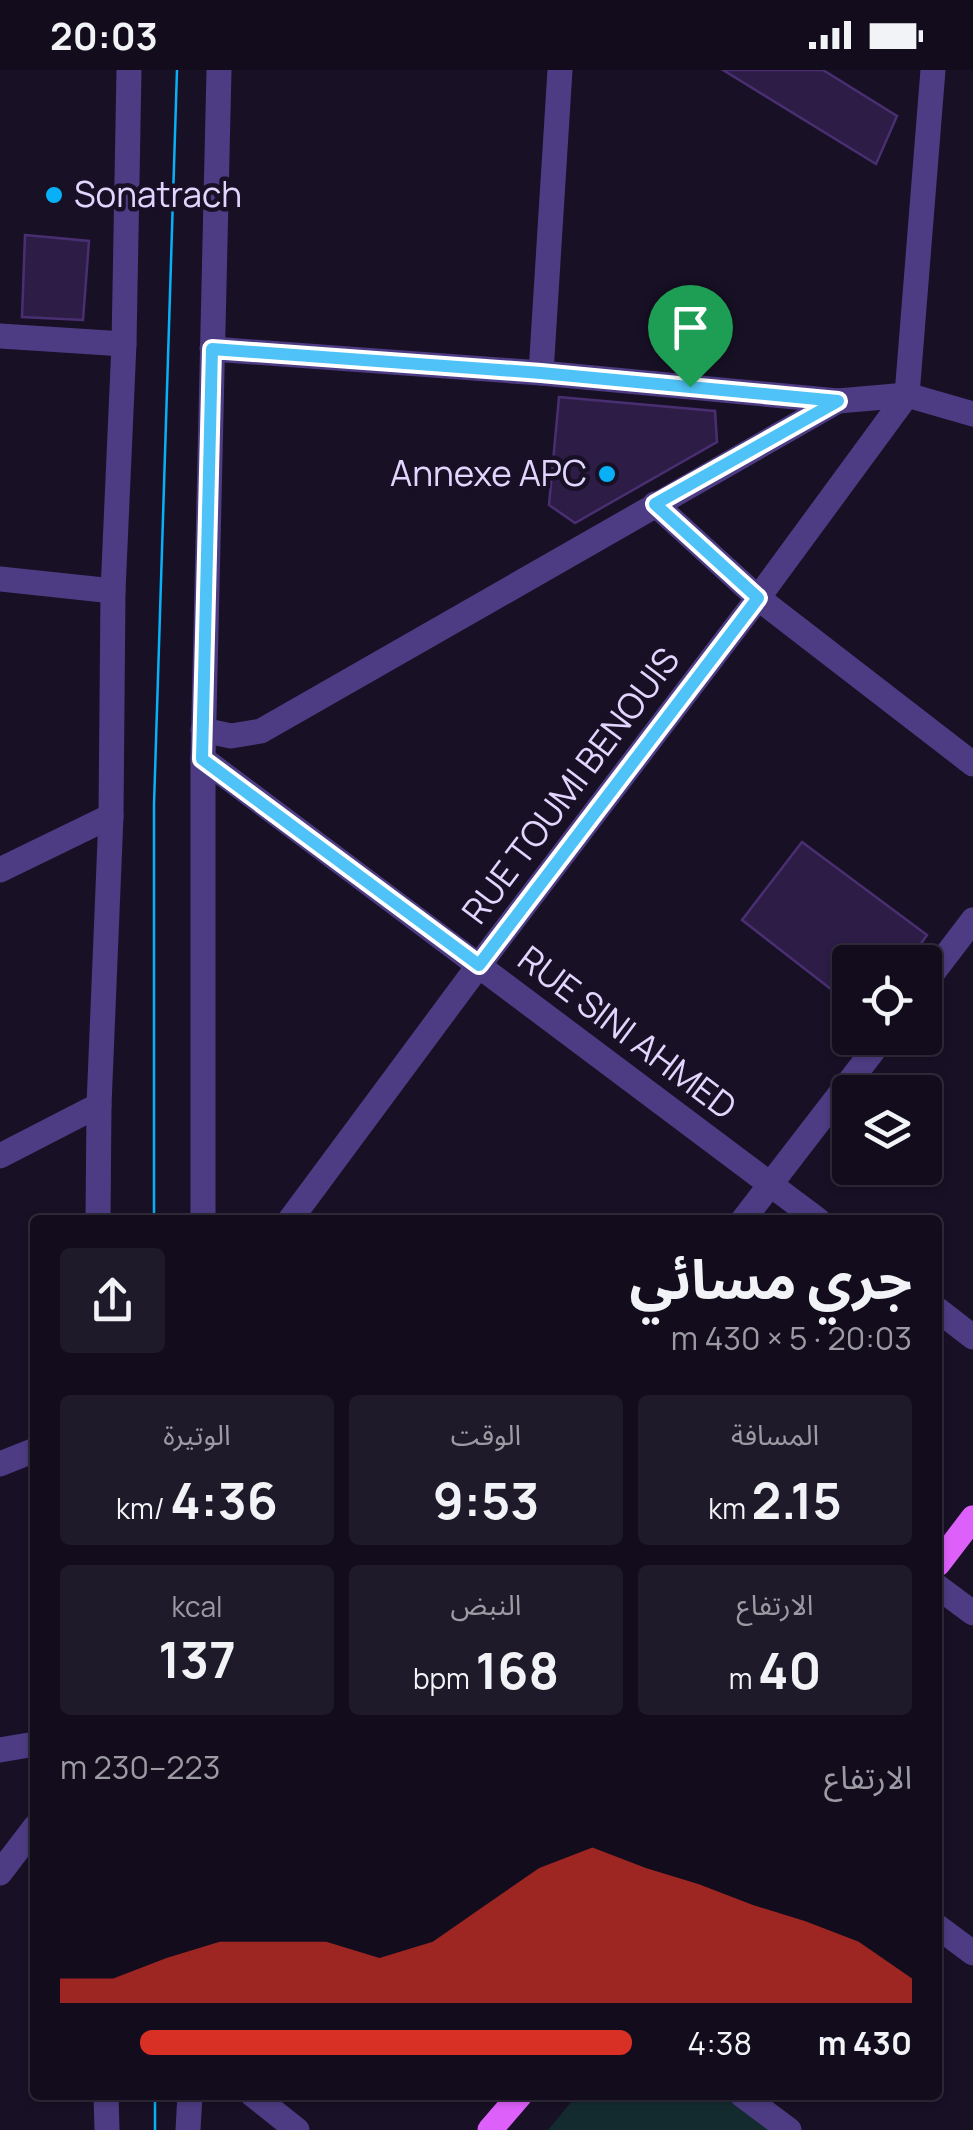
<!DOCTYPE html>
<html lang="ar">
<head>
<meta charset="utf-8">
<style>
  :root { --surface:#120c1c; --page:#1f1a29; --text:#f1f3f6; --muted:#9c9ba3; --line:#312c3b; --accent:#d93025 }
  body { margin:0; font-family:Manrope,"Noto Sans Arabic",sans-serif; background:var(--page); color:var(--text); direction:rtl; height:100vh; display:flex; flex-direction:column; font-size:38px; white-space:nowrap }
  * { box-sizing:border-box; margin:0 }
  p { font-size:32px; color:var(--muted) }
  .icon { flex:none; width:55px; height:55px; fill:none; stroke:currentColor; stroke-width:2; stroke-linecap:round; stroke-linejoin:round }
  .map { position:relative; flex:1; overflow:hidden; direction:ltr }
  .drawer { position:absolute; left:30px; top:1145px; width:912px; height:885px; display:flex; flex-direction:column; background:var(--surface); border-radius:10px; box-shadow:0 2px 8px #0004,0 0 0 2px var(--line); direction:rtl }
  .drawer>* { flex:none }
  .buttons { position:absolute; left:832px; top:875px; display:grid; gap:20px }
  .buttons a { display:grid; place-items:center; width:110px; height:110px; border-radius:10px; background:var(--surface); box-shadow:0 2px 8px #0004,0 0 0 2px var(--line); font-size:50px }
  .pin { position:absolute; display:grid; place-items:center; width:85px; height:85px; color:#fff; margin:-102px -42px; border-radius:50% 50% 50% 0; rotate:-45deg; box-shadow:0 0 10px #0007 }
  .pin .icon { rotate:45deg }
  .round { display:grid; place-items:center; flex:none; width:105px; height:105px; border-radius:10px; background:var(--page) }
  .overview { display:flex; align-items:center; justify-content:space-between; height:170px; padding:0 30px }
  h1 { font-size:55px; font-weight:700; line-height:75px }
  .figures { display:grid; grid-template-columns:repeat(3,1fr); gap:15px; height:170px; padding:10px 30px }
  .figures div { display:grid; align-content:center; border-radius:10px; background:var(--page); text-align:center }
  .figures b { font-size:50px; font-weight:700 }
  .figures small { font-size:28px; font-weight:400 }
  .figures p { font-size:28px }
  .chart { height:280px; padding:20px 30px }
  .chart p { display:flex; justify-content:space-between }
  .chart svg { width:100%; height:180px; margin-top:10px; fill:var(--accent); opacity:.7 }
  ul { padding:0 30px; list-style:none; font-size:32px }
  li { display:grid; grid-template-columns:160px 120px 1fr; align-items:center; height:75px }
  li i { height:25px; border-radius:12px; background:var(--accent) }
  .status { display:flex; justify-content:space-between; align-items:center; height:70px; padding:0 50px; background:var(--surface); direction:ltr }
  .status svg { height:28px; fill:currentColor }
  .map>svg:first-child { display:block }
  .green { fill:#132b2f }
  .building { fill:#2d1c46; stroke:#492f71; stroke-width:2.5 }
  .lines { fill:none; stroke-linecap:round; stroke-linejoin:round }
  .minor { stroke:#4d3c83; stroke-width:25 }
  .major { stroke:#de60fa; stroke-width:25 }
  .tram { stroke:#08b1f7; stroke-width:2.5 }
  .route-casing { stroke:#fff; stroke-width:20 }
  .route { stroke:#4fc3f7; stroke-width:12 }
  .poi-dot { fill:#08b1f7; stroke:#181025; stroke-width:4 }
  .labels { text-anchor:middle; stroke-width:9; stroke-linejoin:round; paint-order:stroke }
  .poi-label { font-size:35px; fill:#e2d5fe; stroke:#181025; text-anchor:start }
  .street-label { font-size:35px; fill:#e2d5fe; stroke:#181025 }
</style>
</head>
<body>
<div class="status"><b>20:03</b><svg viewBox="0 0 49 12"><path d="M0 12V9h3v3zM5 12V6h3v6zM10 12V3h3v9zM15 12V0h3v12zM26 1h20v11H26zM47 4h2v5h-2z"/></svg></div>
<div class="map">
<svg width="973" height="2060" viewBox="0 0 973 2060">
  <rect width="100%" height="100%" fill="#181025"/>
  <polygon class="green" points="577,2025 723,2025 769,2060 548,2060"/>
  <g class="building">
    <polygon points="723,0 823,0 897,46 876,94"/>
    <polygon points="25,165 89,171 83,250 22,247"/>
    <polygon points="559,327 715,341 717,372 575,453 549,435"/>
    <polygon points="802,772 927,865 908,892 850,892 850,934 742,850"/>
  </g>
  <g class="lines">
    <g class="minor">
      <polyline points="0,266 124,274"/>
      <polyline points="212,279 541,303 838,331 907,325 973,344"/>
      <polyline points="541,303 560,0"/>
      <polyline points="655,434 758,528 973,694"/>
      <polyline points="0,509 113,521"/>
      <polyline points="203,660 231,666 261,661 838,331"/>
      <polyline points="203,689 818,1150"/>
      <polyline points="0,800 111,746"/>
      <polyline points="925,913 973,850"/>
      <polyline points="0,1086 99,1035"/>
      <polyline points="98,1150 99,1035 111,746 113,521 124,274 129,0"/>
      <polyline points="203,1150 203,689 219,0"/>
      <polyline points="290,1150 479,895 758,528 907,325 933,0"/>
      <polyline points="743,1150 883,968"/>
      <polyline points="938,1240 973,1267"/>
      <polyline points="0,1394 35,1380"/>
      <polyline points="938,1517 973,1543"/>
      <polyline points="0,1680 35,1674"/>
      <polyline points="0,1803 35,1757"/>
      <polyline points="938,1857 973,1883"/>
      <polyline points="106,2025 107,2060"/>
      <polyline points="253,2025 297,2060"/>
      <polyline points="742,2025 789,2060"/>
      <polyline points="188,2060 190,2025"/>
    </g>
    <g class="major">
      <polyline points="938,1494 973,1448"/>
      <polyline points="490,2060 520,2025"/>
    </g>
    <g class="tram">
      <polyline points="154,1150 154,735 177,0"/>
      <polyline points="155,2060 155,2025"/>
    </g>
  </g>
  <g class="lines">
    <defs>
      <polygon id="route" points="212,279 541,303 838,331 655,434 758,528 479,895 202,689"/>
    </defs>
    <use href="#route" class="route-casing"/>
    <use href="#route" class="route"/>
  </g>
  <g class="poi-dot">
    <circle cx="54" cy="125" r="10"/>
    <circle cx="607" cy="404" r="10"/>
  </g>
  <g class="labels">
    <g class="poi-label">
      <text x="74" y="137">Sonatrach</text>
      <text x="587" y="416" text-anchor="end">Annexe APC</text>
    </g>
    <g class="street-label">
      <text transform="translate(571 716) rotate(-53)" y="12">RUE TOUMI BENOUIS</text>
      <text transform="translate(627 963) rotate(37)" y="12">RUE SINI AHMED</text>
    </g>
  </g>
</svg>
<div class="buttons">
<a><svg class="icon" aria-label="locate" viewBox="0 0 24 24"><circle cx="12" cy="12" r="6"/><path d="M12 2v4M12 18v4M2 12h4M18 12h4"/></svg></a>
<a><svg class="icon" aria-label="layers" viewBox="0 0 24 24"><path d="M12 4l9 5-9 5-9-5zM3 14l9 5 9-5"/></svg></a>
</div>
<div class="pin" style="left:690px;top:317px;background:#1e9e55"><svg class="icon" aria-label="arrive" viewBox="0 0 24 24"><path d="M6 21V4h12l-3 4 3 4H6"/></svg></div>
<section class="drawer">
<div class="overview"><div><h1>جري مسائي</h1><p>20:03 · 5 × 430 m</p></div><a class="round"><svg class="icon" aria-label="share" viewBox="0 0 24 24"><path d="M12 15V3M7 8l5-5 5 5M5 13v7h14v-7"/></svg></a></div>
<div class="figures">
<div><p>المسافة</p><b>2.15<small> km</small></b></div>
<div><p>الوقت</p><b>9:53</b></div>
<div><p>الوتيرة</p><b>4:36<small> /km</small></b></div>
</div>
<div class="figures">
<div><p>الارتفاع</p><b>40<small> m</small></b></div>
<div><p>النبض</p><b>168<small> bpm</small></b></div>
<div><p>kcal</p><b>137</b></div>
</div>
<div class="chart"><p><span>الارتفاع</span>223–230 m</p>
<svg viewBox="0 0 160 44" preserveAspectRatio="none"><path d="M0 44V38L10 38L20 33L30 29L40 29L50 29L60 33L70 29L80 20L90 11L100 6L110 11L120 15L130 20L140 24L150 29L160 38V44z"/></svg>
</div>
<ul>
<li><b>430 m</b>4:38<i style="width:86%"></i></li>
</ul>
</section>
</div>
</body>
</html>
